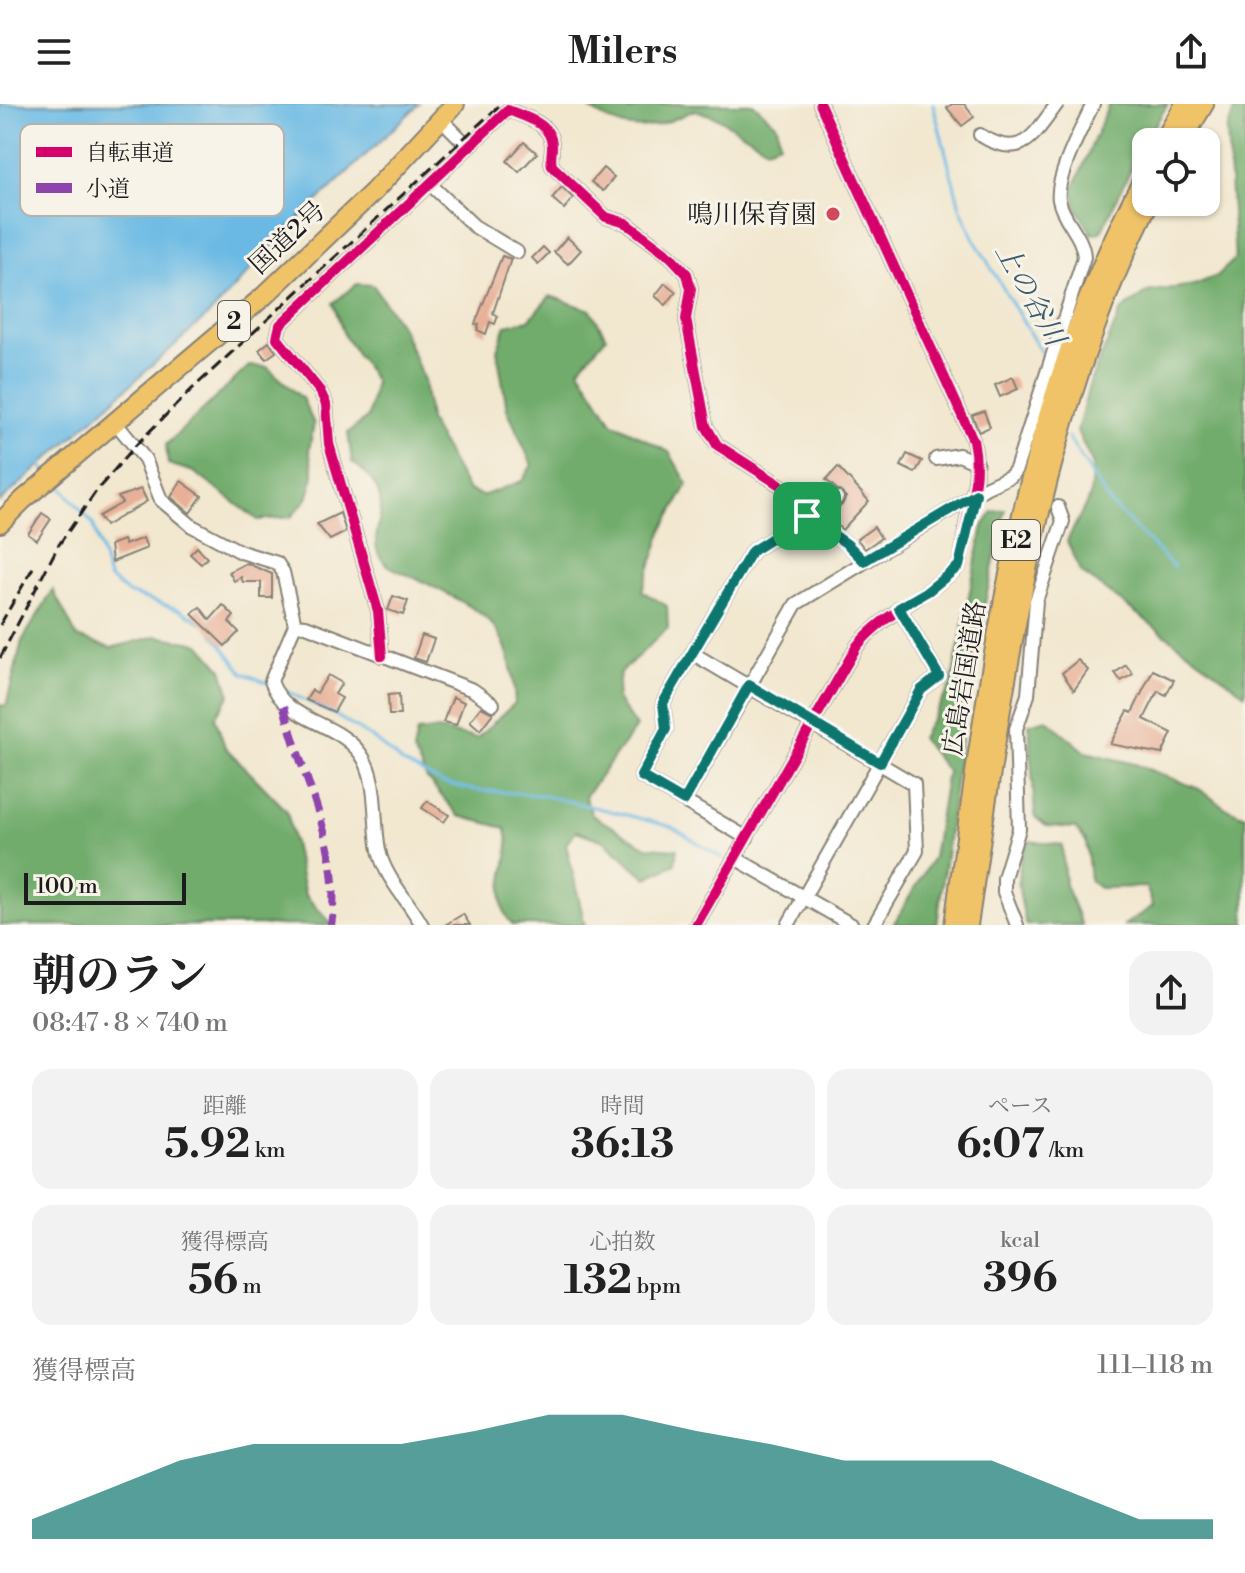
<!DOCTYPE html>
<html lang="ja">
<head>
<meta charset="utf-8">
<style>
  :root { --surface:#fff; --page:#f2f2f2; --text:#222; --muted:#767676; --accent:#0f766e }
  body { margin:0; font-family:"Libre Bodoni","Noto Serif JP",serif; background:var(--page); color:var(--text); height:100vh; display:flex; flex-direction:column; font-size:30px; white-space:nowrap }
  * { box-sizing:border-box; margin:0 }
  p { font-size:26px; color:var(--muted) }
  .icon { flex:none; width:44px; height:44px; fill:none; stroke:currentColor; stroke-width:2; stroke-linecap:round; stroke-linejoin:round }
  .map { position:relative; height:821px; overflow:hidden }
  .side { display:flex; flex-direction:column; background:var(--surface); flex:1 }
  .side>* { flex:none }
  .controls { position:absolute; left:1132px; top:24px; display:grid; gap:16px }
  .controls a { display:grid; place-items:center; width:88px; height:88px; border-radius:16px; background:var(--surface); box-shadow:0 2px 6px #0004; font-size:40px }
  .scale { position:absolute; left:24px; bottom:20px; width:162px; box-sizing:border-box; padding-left:8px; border:4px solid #1c1c1c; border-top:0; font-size:22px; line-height:28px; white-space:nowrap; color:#1c1c1c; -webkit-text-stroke:6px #f7f3e8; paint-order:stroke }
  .pin { position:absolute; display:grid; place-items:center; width:68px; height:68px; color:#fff; margin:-34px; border-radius:16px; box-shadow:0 4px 12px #0006 }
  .round { display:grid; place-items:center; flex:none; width:84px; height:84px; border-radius:24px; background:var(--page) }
  .summary { display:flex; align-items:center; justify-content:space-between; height:136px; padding:0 32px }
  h1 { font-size:44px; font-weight:700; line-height:60px }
  .stats { display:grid; grid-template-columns:repeat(3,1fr); gap:12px; height:136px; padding:8px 32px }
  .stats div { display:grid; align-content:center; border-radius:20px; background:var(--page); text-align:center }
  .stats b { font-size:40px; font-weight:700 }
  .stats small { font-size:22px; font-weight:400 }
  .stats p { font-size:22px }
  .chart { height:224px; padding:16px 32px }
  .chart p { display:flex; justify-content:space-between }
  .chart svg { width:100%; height:144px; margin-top:8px; fill:var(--accent); opacity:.7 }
  header { display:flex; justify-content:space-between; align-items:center; height:104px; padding:0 32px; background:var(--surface); font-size:36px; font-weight:700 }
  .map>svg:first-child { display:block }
  .forest { fill:#71ac6c; stroke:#466444; stroke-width:2 }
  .water { fill:#69b9e4; stroke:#426a80; stroke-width:2 }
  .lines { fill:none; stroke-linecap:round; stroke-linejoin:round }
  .stream { stroke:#69b9e4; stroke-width:3 }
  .building { fill:#e9b098 }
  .minor-casing { stroke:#878276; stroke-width:16 }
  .highway-casing { stroke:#878276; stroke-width:22 }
  .minor { stroke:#fff; stroke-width:12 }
  .highway { stroke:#f1c369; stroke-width:18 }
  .rail { stroke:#1c1c1c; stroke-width:3; stroke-dasharray:12 6; stroke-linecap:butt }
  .quiet { stroke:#8e44ad; stroke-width:8; stroke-dasharray:16 8; stroke-linecap:butt }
  .cycleway-casing { stroke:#f7f3e8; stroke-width:15 }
  .cycleway { stroke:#d6006c; stroke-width:10 }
  .route-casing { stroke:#fff; stroke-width:16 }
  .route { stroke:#0f766e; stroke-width:10 }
  .poi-dot { fill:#d1495b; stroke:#f7f3e8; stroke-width:3 }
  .labels { text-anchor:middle; stroke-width:6; stroke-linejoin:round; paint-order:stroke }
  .shield { fill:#f7f3e8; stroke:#5e5c59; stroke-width:2 }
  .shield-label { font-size:24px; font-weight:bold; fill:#1c1c1c }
  .poi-label { font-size:26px; fill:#1c1c1c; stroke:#f7f3e8; text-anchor:end }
  .street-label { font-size:26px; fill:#1c1c1c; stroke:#f7f3e8 }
  .water-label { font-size:28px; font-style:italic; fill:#3b5b6c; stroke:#f7f3e8 }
  .key { fill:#f7f3e8; stroke:#b5b2ab; stroke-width:2 }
  .key-label { font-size:22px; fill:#1c1c1c }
</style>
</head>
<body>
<header><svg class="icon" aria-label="menu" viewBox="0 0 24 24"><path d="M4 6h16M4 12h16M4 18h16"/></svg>Milers<svg class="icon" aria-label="share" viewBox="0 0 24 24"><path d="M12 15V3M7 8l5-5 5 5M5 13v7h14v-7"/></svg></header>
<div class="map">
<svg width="1245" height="821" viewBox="0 0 1245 821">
  <rect width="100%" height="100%" fill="#f7f3e8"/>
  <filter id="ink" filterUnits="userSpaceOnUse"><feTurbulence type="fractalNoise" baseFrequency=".0125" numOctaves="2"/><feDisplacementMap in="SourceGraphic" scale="16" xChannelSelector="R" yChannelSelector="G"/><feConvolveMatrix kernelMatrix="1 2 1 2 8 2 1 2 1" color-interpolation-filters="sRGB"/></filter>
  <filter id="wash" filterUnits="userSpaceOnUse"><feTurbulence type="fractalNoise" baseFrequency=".006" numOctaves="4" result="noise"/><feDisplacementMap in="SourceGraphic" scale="32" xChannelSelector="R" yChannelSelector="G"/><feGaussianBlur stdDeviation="1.8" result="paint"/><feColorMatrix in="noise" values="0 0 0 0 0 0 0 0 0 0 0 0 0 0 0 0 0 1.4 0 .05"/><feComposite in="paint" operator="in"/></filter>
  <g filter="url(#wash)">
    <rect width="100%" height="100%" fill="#f2e7cf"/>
    <g class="forest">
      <path d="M583 0H616L630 7 643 0H754L777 21 780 39 767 44 716 13 694 6C648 29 625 32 583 0Z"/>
      <polygon points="1109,0 1168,0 1141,44 1101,128 1092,130 1077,105 1073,86"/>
      <polygon points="1236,0 1245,0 1245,590 1081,468 1067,437 1090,392 1093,361 1077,327 1090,278 1121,207 1147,188 1194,181 1217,172 1235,155 1227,27"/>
      <path d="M357 180 373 181 402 224 424 276 429 316 467 385 482 392 522 377 532 361 507 305 497 246 506 221 529 216 550 192 591 206 606 233 579 265 612 318 669 348 688 380 663 425 642 487 667 502 668 524 620 569 617 595 636 623 585 693 592 711 647 743 677 745 675 760 647 774 604 737 576 727 566 740 585 821H513C486 794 517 755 505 724L459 712 427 675 413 647 417 628 437 626 477 634 515 599C510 519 491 512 424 478 413 472 394 467 385 459 356 429 411 401 352 358L348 329 368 313 375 277 344 231 333 199Z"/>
      <polygon points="249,262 267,263 302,294 314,320 309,346 314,372 307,395 291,413 258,416 194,368 168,360 166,341"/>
      <polygon points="1005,406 969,573 937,821 893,821 933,753 947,667 921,634 951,581 983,422 993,408"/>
      <polygon points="53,486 77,533 111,544 157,532 200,540 222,565 230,591 215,613 225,643 287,707 305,791 333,821 0,821 0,601 6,602 22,537"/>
      <polygon points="1046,615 1086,648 1135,660 1199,685 1226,704 1245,712 1245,821 1124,821 1153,802 1146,783 1100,784 1090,776 1086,737 1075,724 1046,722 1035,713 1029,620"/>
      <path d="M1029 737 1062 741 1065 781 1082 821H1026C1020 793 1011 764 1029 737Z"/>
    </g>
    <polygon class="water" points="0,0 419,0 286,127 214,206 0,398"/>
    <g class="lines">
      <g class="stream">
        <polyline points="933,0 960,103 973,133 1046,257"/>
        <polyline points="1068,333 1111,400 1174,463"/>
        <polyline points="41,361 46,367"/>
        <polyline points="57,378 93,420 109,474 128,489 181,506 202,519"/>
        <polyline points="213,529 243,569 268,579"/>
        <polyline points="278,583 335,611 374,635 403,659 442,679 475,686 541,691 619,709 672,723 722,754"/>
      </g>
    </g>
    <g id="blocks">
      <g class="building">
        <polygon points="952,0 964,0 974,13 962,22 947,4"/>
        <polygon points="524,38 537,49 519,68 507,57"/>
        <polygon points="603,64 614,73 603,87 591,78"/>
        <polygon points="562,83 573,94 564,105 552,94"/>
        <polygon points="567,133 581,146 568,160 554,148"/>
        <polygon points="543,143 549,149 538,160 532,154"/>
        <polygon points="502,152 511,155 493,209 498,212 495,220 490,218 486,230 477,226 479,221 475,220"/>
        <polygon points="665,179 676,188 666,201 655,192"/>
        <polygon points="269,238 276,248 266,255 259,246"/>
        <polygon points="1013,273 1018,285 1000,293 995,281"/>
        <polygon points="984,307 990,323 979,328 972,311"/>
        <polygon points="907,350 922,357 915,369 901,362"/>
        <polygon points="838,363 869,397 842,426 827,412 842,401 846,393 826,376"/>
        <polygon points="181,377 202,392 190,409 171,393"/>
        <polygon points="141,385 147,397 105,422 99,412 122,399 118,393"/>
        <polygon points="42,409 51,415 37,436 28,430"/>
        <polygon points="340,409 346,428 330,436 317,420"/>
        <polygon points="874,423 881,434 865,445 857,435"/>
        <polygon points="143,434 147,444 112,458 110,441 123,436 125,441"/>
        <polygon points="197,443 207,454 201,460 190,450"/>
        <polygon points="246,459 272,470 272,494 261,494 261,478 243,478 241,473 234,477 229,468"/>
        <polygon points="393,492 408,497 403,511 388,506"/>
        <polygon points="223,501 234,512 229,518 239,528 225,542 192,510 200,503 210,516"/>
        <polygon points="422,531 434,535 426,558 414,554"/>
        <polygon points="1078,556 1088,566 1074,586 1062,569"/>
        <polygon points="1126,561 1133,570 1121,577 1115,569"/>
        <polygon points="1153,566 1174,576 1166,591 1158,587 1144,615 1172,629 1162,650 1110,640 1128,607 1132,609"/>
        <polygon points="328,571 342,579 335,590 342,594 334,608 306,596 312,586 317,589"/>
        <polygon points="399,590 400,611 389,611 388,591"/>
        <polygon points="453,593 464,598 456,621 443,618"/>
        <polygon points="481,603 493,609 480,626 470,617"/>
        <polygon points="427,697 449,711 444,718 422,704"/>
        <polygon points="463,810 470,821 445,821"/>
      </g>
    </g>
  </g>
  <g filter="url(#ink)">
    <use href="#blocks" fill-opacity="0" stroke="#878276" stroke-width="2"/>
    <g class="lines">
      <defs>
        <g id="minor">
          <polyline points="441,15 469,43"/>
          <path d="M980 31C1022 57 1033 32 1057 0"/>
          <polyline points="430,80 474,122 517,148"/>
          <path d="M115 318 145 355 161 396 192 422 241 448 277 459 283 468 295 521 271 577C285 618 335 616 360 649 379 674 373 716 379 746 384 773 409 797 422 821"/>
          <polyline points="936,355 959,351 977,359"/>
          <polyline points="295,521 306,522 473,586 493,600"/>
          <polyline points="692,549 914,680 917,747 874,821"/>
          <path d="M382 552 378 507 329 340 326 300 320 287 277 234 280 221 508 6C525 13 552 19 552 42 552 51 550 54 552 62L606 113 626 119 670 152 687 170 691 185 686 215 706 322 717 341 783 383 807 412 847 440 864 457"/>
          <path d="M684 697 796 500 987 383 1011 372 1016 365 1084 153C1083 131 1063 117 1059 96 1055 73 1083 22 1093 0"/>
          <polyline points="747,734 641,672 666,625 663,599 752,447 837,394"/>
          <polyline points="735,754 852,821"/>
          <path d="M696 821 857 542C886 507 927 493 959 462 964 445 964 428 968 411 975 384 979 364 973 336L820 0"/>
          <polyline points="788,821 921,586 939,572 899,504"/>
          <polyline points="1017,821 1004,788 1004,774 1019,725 1016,625 1028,591 1036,497 1063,417 1058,403"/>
        </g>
        <g id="highway">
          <polyline points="1163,38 1185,0"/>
          <polyline points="1181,38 1204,0"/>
          <polyline points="0,419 23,396 264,192 373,88 455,0"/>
          <path d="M954 821C989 564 1021 301 1146 70"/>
          <path d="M968 821C1005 574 1036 324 1149 98"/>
        </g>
      </defs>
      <use href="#minor" class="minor-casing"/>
      <use href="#highway" class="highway-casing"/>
      <use href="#minor" class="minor"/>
      <use href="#highway" class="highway"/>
      <g class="rail">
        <polyline points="0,521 34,462"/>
        <polyline points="0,554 58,442 97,386 136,341 191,286 501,0"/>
      </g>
      <path class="quiet" d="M284 602C301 675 344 743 331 821"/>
      <defs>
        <g id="cycleway">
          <path d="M382 552 378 507 329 340 326 300 320 287 277 234 280 221 508 6C525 13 552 19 552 42 552 51 550 54 552 62L606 113 626 119 670 152 687 170 691 185 686 215 706 322 717 341 783 383 807 412 847 440 864 457"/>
          <path d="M696 821 857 542C886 507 927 493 959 462 964 445 964 428 968 411 975 384 979 364 973 336L820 0"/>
        </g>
      </defs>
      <use href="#cycleway" class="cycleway-casing"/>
      <use href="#cycleway" class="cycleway"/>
    </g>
  </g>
  <g class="lines" filter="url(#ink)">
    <defs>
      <polygon id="route" points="976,390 959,462 928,487 899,504 939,572 921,586 880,659 749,581 684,697 641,672 666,625 663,599 752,447 807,412 847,440 864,457"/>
    </defs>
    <use href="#route" class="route-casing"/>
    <use href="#route" class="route"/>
  </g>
  <circle class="poi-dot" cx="833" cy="110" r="8"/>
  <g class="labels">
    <g class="shield">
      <rect x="218" y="197" width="32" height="40" rx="6"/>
      <rect x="992" y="416" width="48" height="40" rx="6"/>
    </g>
    <g class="shield-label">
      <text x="234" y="225">2</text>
      <text x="1016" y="444">E2</text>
    </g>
    <g class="poi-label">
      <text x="817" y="119">鳴川保育園</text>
    </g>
    <g class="street-label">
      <text transform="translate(287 133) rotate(-43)" y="9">国道2号</text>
      <text transform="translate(964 574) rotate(-81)" y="9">広島岩国道路</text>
    </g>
    <g class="water-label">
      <text transform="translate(1031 190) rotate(61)" y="10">上の谷川</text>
    </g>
  </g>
  <rect x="20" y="20" width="264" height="92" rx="12" class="key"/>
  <rect x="36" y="43" width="36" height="10" fill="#d6006c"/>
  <rect x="36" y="79" width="36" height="10" fill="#8e44ad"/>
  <g class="key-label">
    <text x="86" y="56">自転車道</text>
    <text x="86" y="92">小道</text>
  </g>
</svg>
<div class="controls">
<a><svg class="icon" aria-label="locate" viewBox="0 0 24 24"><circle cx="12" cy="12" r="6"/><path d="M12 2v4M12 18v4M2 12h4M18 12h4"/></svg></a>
</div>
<div class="scale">100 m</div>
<div class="pin" style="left:807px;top:412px;background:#1e9e55"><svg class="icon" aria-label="arrive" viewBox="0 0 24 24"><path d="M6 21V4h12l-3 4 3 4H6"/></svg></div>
</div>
<section class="side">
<div class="summary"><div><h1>朝のラン</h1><p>08:47 · 8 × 740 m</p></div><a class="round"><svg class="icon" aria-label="share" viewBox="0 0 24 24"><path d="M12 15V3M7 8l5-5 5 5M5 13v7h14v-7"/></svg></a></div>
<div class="stats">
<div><p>距離</p><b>5.92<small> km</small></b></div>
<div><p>時間</p><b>36:13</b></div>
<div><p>ペース</p><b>6:07<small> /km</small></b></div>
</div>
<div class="stats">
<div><p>獲得標高</p><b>56<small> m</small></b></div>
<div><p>心拍数</p><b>132<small> bpm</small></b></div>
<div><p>kcal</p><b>396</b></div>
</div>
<div class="chart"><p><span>獲得標高</span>111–118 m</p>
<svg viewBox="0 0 160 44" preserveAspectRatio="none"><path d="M0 44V38L10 29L20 20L30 15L40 15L50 15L60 11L70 6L80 6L90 11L100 15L110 20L120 20L130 20L140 29L150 38L160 38V44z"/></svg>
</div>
</section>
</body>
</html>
